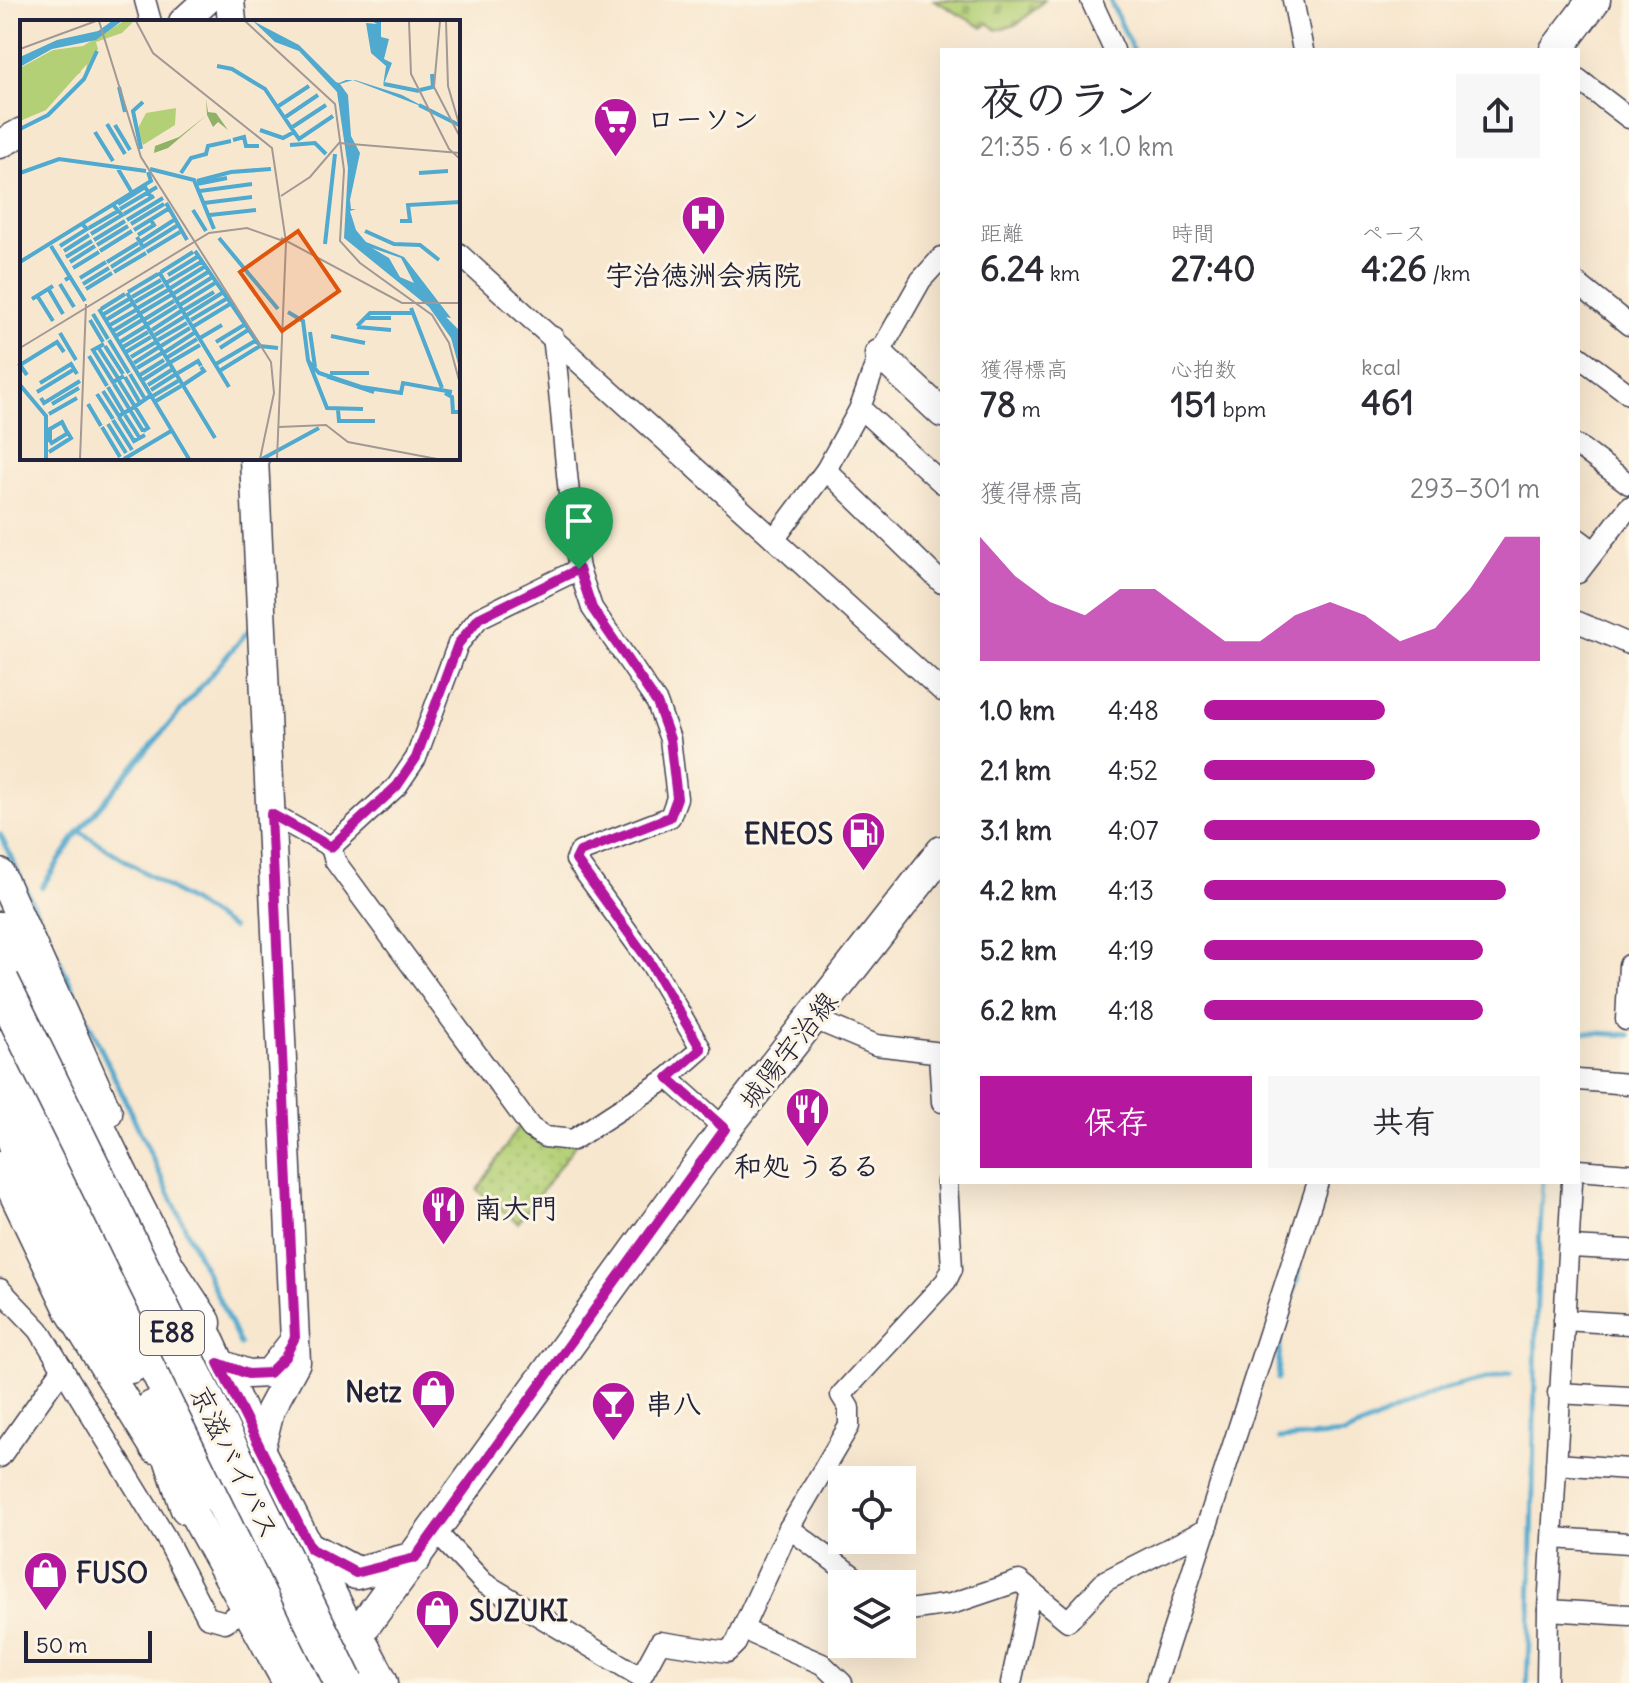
<!DOCTYPE html>
<html lang="ja">
<head>
<meta charset="utf-8">
<style>
  :root { --surface:#fff; --page:#f7f7f7; --text:#2b2b33; --muted:#7c7c81; --accent:#b5179e }
  body { margin:0; font-family:Delius,"Klee One",sans-serif; background:var(--page); color:var(--text); height:100vh; display:flex; flex-direction:column; font-size:30px; white-space:nowrap }
  * { box-sizing:border-box; margin:0 }
  p { font-size:26px; color:var(--muted) }
  .icon { flex:none; width:44px; height:44px; fill:none; stroke:currentColor; stroke-width:2; stroke-linecap:round; stroke-linejoin:round }
  .map { position:relative; flex:1; overflow:hidden }
  .sheet { position:absolute; left:940px; top:48px; width:640px; height:1136px; display:flex; flex-direction:column; background:var(--surface); border-radius:0px; box-shadow:0 8px 32px #0002 }
  .sheet>* { flex:none }
  .controls { position:absolute; left:828px; top:1466px; display:grid; gap:16px }
  .controls a { display:grid; place-items:center; width:88px; height:88px; border-radius:0px; background:var(--surface); box-shadow:0 8px 32px #0002; font-size:40px }
  .scale { position:absolute; left:24px; bottom:20px; width:128px; box-sizing:border-box; padding-left:8px; border:4px solid #22223b; border-top:0; font-size:22px; line-height:28px; white-space:nowrap; color:#22223b; -webkit-text-stroke:6px #fcf5e5; paint-order:stroke }
  .pin { position:absolute; display:grid; place-items:center; width:68px; height:68px; color:#fff; margin:-82px -34px; border-radius:50% 50% 50% 0; rotate:-45deg; box-shadow:0 0 8px #0007 }
  .pin .icon { rotate:45deg }
  .round { display:grid; place-items:center; flex:none; width:84px; height:84px; border-radius:0px; background:var(--page) }
  .head { display:flex; align-items:center; justify-content:space-between; height:136px; padding:0 40px }
  h1 { font-size:44px; font-weight:700; line-height:60px }
  .metrics { display:grid; grid-template-columns:repeat(3,1fr); gap:12px; height:136px; padding:8px 40px }
  .metrics div { display:grid; align-content:center }
  .metrics b { font-size:34px; font-weight:700 }
  .metrics small { font-size:22px; font-weight:400 }
  .metrics p { font-size:22px }
  .chart { height:224px; padding:16px 40px }
  .chart p { display:flex; justify-content:space-between }
  .chart svg { width:100%; height:144px; margin-top:8px; fill:var(--accent); opacity:.7 }
  .cta { display:flex; gap:16px; margin-top:auto; padding:16px 40px }
  .cta a { flex:1; height:92px; border-radius:0px; background:var(--accent); color:#fff; font-size:32px; font-weight:700; line-height:92px; text-align:center }
  .cta a+a { background:var(--page); color:var(--text) }
  ul { padding:0 40px; list-style:none; font-size:26px }
  li { display:grid; grid-template-columns:128px 96px 1fr; align-items:center; height:60px }
  li i { height:20px; border-radius:10px; background:var(--accent) }
  .map>svg:first-child { display:block }
  .green { fill:url(#green-dots); stroke:#6b7959; stroke-width:2 }
  .cemetery { fill:url(#cemetery-stones); stroke:#6b7959; stroke-width:2 }
  .lines { fill:none; stroke-linecap:round; stroke-linejoin:round }
  .stream { stroke:#50a9ce; stroke-width:5 }
  .street-casing { stroke:#424051; stroke-width:23 }
  .secondary-casing { stroke:#424051; stroke-width:31 }
  .primary-casing { stroke:#424051; stroke-width:35 }
  .highway-casing { stroke:#424051; stroke-width:41 }
  .street { stroke:#fff; stroke-width:20 }
  .secondary { stroke:#fff; stroke-width:28 }
  .primary { stroke:#fff; stroke-width:32 }
  .highway { stroke:#fff; stroke-width:38 }
  .highway-bridge-casing { stroke:#424051; stroke-width:41; stroke-linecap:butt }
  .highway-bridge { stroke:#fff; stroke-width:38 }
  .route-casing { stroke:#fff; stroke-width:16 }
  .route { stroke:#b5179e; stroke-width:10 }
  .labels { text-anchor:middle; stroke-width:6; stroke-linejoin:round; paint-order:stroke }
  .shield { fill:#fcf5e5; stroke:#63616e; stroke-width:2 }
  .shield-label { font-size:26px; font-weight:bold; fill:#22223b }
  .poi-label { font-size:28px; font-weight:bold; fill:#22223b; stroke:#fcf5e5; text-anchor:start }
  .street-label { font-size:28px; fill:#22223b; stroke:#fcf5e5 }
  .inset-river { fill:none; stroke:#50a9ce; stroke-width:4 }
  .inset-road { fill:none; stroke:#a29894; stroke-width:2 }
  .view { fill:#de560e; fill-opacity:0.15; stroke:#de560e; stroke-width:4 }
  .inset-edge { fill:none; stroke:#22223b; stroke-width:4 }
</style>
</head>
<body>
<div class="map">
<svg width="1629" height="1683" viewBox="0 0 1629 1683">
  <defs>
    <pattern id="green-dots" width="8" height="8" patternUnits="userSpaceOnUse" patternTransform="scale(2)"><rect width="8" height="8" fill="#b4d077"/><path d="M2 2h.1M6 6h.1" fill="none" stroke="#9ab268" stroke-width="1.8" stroke-linecap="round"/></pattern>
    <pattern id="cemetery-stones" width="16" height="16" patternUnits="userSpaceOnUse" patternTransform="scale(2)"><rect width="16" height="16" fill="#b4d077"/><path d="M2 7V4a2 2 0 0 1 4 0v3zM10 15v-3a2 2 0 0 1 4 0v3z" fill="#9ab268"/></pattern>
  </defs>
  <rect width="100%" height="100%" fill="#fcf5e5"/>
  <filter id="ink" filterUnits="userSpaceOnUse"><feTurbulence type="fractalNoise" baseFrequency=".0125" numOctaves="2"/><feDisplacementMap in="SourceGraphic" scale="16" xChannelSelector="R" yChannelSelector="G"/><feConvolveMatrix kernelMatrix="1 2 1 2 8 2 1 2 1" color-interpolation-filters="sRGB"/></filter>
  <filter id="wash" filterUnits="userSpaceOnUse"><feTurbulence type="fractalNoise" baseFrequency=".006" numOctaves="4" result="noise"/><feDisplacementMap in="SourceGraphic" scale="32" xChannelSelector="R" yChannelSelector="G"/><feGaussianBlur stdDeviation="1.8" result="paint"/><feColorMatrix in="noise" values="0 0 0 0 0 0 0 0 0 0 0 0 0 0 0 0 0 1.4 0 .05"/><feComposite in="paint" operator="in"/></filter>
  <g filter="url(#wash)">
    <rect width="100%" height="100%" fill="#f8e7cf"/>
    <polygon class="green" points="521,1123 577,1143 518,1223 477,1190"/>
    <polygon class="cemetery" points="934,0 1045,0 1018,24 997,30 988,23 983,28"/>
    <g class="lines">
      <g class="stream">
        <polyline points="1110,0 1133,50"/>
        <polyline points="79,831 232,928"/>
        <polyline points="0,834 240,1344"/>
        <polyline points="42,887 79,831 248,631"/>
        <polyline points="1578,1032 1629,1035"/>
        <polyline points="1278,1379 1280,1341 1300,1268"/>
        <polyline points="1279,1439 1345,1434 1439,1391 1510,1373"/>
        <path d="M1527 1683C1536 1516 1531 1349 1543 1182"/>
      </g>
    </g>
  </g>
  <g filter="url(#ink)">
    <g class="lines">
      <defs>
        <g id="street">
          <polyline points="145,0 151,22"/>
          <polyline points="1091,0 1114,50"/>
          <polyline points="1293,0 1303,50"/>
          <polyline points="1578,79 1629,118"/>
          <polyline points="458,253 942,691"/>
          <polyline points="1578,284 1629,325"/>
          <path d="M553 337C563 415 566 492 579 569"/>
          <polyline points="1578,356 1629,394"/>
          <polyline points="860,408 942,483"/>
          <polyline points="1578,446 1629,484"/>
          <polyline points="826,470 942,583"/>
          <polyline points="776,537 826,470 860,408 879,354 921,280 942,257"/>
          <polyline points="1578,539 1594,551"/>
          <polyline points="1578,573 1629,507"/>
          <polyline points="1578,622 1629,644"/>
          <polyline points="271,814 331,847 335,861 531,1128 545,1137 573,1140 668,1078 701,1049 651,964 576,860 580,852 670,817 677,798 670,739 657,703 592,608 579,569 479,618 458,644 416,758 397,786 331,847"/>
          <polyline points="814,1019 876,1045 942,1053"/>
          <polyline points="1626,1020 1629,965"/>
          <polyline points="939,1054 942,1102"/>
          <polyline points="668,1078 725,1129"/>
          <polyline points="1578,1080 1629,1084"/>
          <polyline points="1578,1170 1629,1174"/>
          <polyline points="1571,1247 1629,1250"/>
          <polyline points="0,1289 39,1330 166,1538 207,1617 225,1622 247,1609"/>
          <polyline points="1564,1320 1629,1324"/>
          <polyline points="1558,1393 1629,1397"/>
          <polyline points="0,1457 63,1368"/>
          <polyline points="1556,1464 1629,1469"/>
          <polyline points="789,1528 864,1584"/>
          <polyline points="435,1531 484,1583 641,1677 660,1642 727,1652 736,1643 789,1528 849,1426 849,1408 841,1395 946,1281 952,1269 947,1182"/>
          <polyline points="1553,1538 1629,1543"/>
          <polyline points="1548,1610 1629,1615"/>
          <polyline points="902,1611 951,1604 1019,1581 1068,1621 1105,1581 1207,1529"/>
          <polyline points="742,1629 822,1664 842,1683"/>
          <polyline points="1011,1683 1031,1590"/>
          <polyline points="1156,1683 1318,1182"/>
          <polyline points="1547,1683 1548,1610 1572,1182"/>
        </g>
        <g id="secondary">
          <polyline points="230,0 232,22"/>
          <polyline points="183,22 207,0"/>
          <polyline points="0,144 22,132"/>
          <polyline points="879,354 942,413"/>
          <polyline points="254,458 296,1362 270,1410 260,1450"/>
          <polyline points="0,873 108,1113"/>
          <polyline points="0,1166 70,1312 155,1449"/>
          <polyline points="194,1305 260,1450 355,1638"/>
          <polyline points="218,1363 248,1374 269,1373 291,1345"/>
          <polyline points="179,1488 287,1683"/>
        </g>
        <g id="primary">
          <polyline points="1556,50 1594,0"/>
          <polyline points="311,1549 356,1573 415,1558"/>
          <polyline points="355,1638 725,1129 942,852"/>
        </g>
        <g id="highway">
          <polyline points="0,931 129,1196 166,1269 202,1323"/>
          <polyline points="0,1049 315,1683"/>
          <path d="M2 1098C34 1198 74 1276 130 1364"/>
          <polyline points="153,1410 166,1436 189,1506"/>
          <polyline points="323,1683 355,1638 379,1683"/>
        </g>
      </defs>
      <use href="#street" class="street-casing"/>
      <use href="#secondary" class="secondary-casing"/>
      <use href="#primary" class="primary-casing"/>
      <use href="#highway" class="highway-casing"/>
      <use href="#street" class="street"/>
      <use href="#secondary" class="secondary"/>
      <use href="#primary" class="primary"/>
      <use href="#highway" class="highway"/>
      <defs>
        <polyline id="highway-bridge" points="0,982 344,1683"/>
      </defs>
      <use href="#highway-bridge" class="highway-bridge-casing"/>
      <use href="#highway-bridge" class="highway-bridge"/>
    </g>
  </g>
  <g class="lines" filter="url(#ink)">
    <defs>
      <polygon id="route" points="579,569 592,608 657,703 670,739 677,798 670,817 580,852 576,860 651,964 701,1049 668,1078 725,1129 415,1558 356,1573 311,1549 218,1363 248,1374 269,1373 285,1357 295,1337 271,814 331,847 397,786 416,758 458,644 479,618"/>
    </defs>
    <use href="#route" class="route-casing"/>
    <use href="#route" class="route"/>
  </g>
  <defs>
    <symbol id="supermarket-pin" viewBox="-11 -11 22 30"><path d="M0 17L-7.5 6A9.5 9.5 0 1 1 7.5 6Z" fill="#b5179e" stroke="#fcf5e5"/><path d="M-6-5.5h2.5l.6 2H6L4.5 2H-2.5L-4.4-4H-6ZM-1.5 3.2a1.3 1.3 0 1 0 .1 0ZM3 3.2a1.3 1.3 0 1 0 .1 0Z" fill="#fff"/></symbol>
    <symbol id="hospital-pin" viewBox="-11 -11 22 30"><path d="M0 17L-7.5 6A9.5 9.5 0 1 1 7.5 6Z" fill="#b5179e" stroke="#fcf5e5"/><path d="M-5-5h3v3.5h4V-5h3V5h-3V1.5h-4V5h-3Z" fill="#fff"/></symbol>
    <symbol id="fuel-pin" viewBox="-11 -11 22 30"><path d="M0 17L-7.5 6A9.5 9.5 0 1 1 7.5 6Z" fill="#b5179e" stroke="#fcf5e5"/><path d="M-5.5-6h7V0h2V4h1.3V-2.5L3-4.5l.8-.8L6-3V5H2.5V1h-1V6h-7ZM-4.2-4.7v3.2H.2V-4.7Z" fill="#fff"/></symbol>
    <symbol id="restaurant-pin" viewBox="-11 -11 22 30"><path d="M0 17L-7.5 6A9.5 9.5 0 1 1 7.5 6Z" fill="#b5179e" stroke="#fcf5e5"/><path d="M-5-6h1v4h1v-4h1v4h1v-4h1v5L-1.5 .5V6h-2V.5L-5-1ZM5-6V6H3V1.5H1.5Q1.5-4 5-6Z" fill="#fff"/></symbol>
    <symbol id="shop-pin" viewBox="-11 -11 22 30"><path d="M0 17L-7.5 6A9.5 9.5 0 1 1 7.5 6Z" fill="#b5179e" stroke="#fcf5e5"/><path d="M-5-2.5h2.3a2.7 3.5 0 0 1 5.4 0H5L5.5 6h-11ZM-1.5-2.5h3a1.5 2.3 0 0 0-3 0Z" fill="#fff"/></symbol>
    <symbol id="bar-pin" viewBox="-11 -11 22 30"><path d="M0 17L-7.5 6A9.5 9.5 0 1 1 7.5 6Z" fill="#b5179e" stroke="#fcf5e5"/><path d="M-6-5H6L.8 .8V4.5H3.5V6h-7V4.5H-.8V.8Z" fill="#fff"/></symbol>
  </defs>
  <g fill-rule="evenodd">
    <use href="#supermarket-pin" x="590" y="94" width="51" height="69"/>
    <use href="#hospital-pin" x="678" y="192" width="51" height="69"/>
    <use href="#fuel-pin" x="838" y="808" width="51" height="69"/>
    <use href="#restaurant-pin" x="782" y="1084" width="51" height="69"/>
    <use href="#restaurant-pin" x="418" y="1182" width="51" height="69"/>
    <use href="#shop-pin" x="408" y="1366" width="51" height="69"/>
    <use href="#bar-pin" x="588" y="1378" width="51" height="69"/>
    <use href="#shop-pin" x="20" y="1548" width="51" height="69"/>
    <use href="#shop-pin" x="412" y="1586" width="51" height="69"/>
  </g>
  <g class="labels">
    <rect class="shield" x="140" y="1311" width="64" height="44" rx="6"/>
    <g class="shield-label">
      <text x="172" y="1342">E88</text>
    </g>
    <g class="poi-label">
      <text x="647" y="129">ローソン</text>
      <text x="703" y="285" text-anchor="middle">宇治徳洲会病院</text>
      <text x="833" y="844" text-anchor="end">ENEOS</text>
      <text x="807" y="1176" text-anchor="middle">和処 うるる</text>
      <text x="474" y="1218">南大門</text>
      <text x="402" y="1402" text-anchor="end">Netz</text>
      <text x="645" y="1414">串八</text>
      <text x="76" y="1583">FUSO</text>
      <text x="469" y="1621">SUZUKI</text>
    </g>
    <g class="street-label">
      <text transform="translate(788 1050) rotate(-52)" y="10">城陽宇治線</text>
      <text transform="translate(235 1462) rotate(64)" y="10">京滋バイパス</text>
    </g>
  </g>
  <g transform="translate(20 20)">
    <rect width="440" height="440" fill="#f8e7cf"/>
    <path d="M104 1H114L102 13 76 22 78 29 64 60 67 44 26 90 0 101V48L33 30 63 26ZM156 88 155 105 123 125 117 110 126 93Z" fill="#b4d077"/>
    <path d="M186 79 188 92 196 93 208 110 198 102 193 107 187 95 148 128 134 133 135 126 159 117 187 95Z" fill="#8fb268"/>
    <path d="M54 27H63V36H54L61 52 30 74 22 60 30 55 21 44Z" fill="#b4d077"/>
    <path d="M92 1H102L76 20 32 29 0 47V37L37 20 78 11ZM233 1 279 25 316 62 319 63 326 60H335L382 75 406 88 333 60 320 64 328 75 331 116 340 133 330 180 331 189H336L330 191 336 210 346 222 384 237 431 298 426 297 440 311V351L431 318 409 287 324 218 328 148 317 72 279 31 255 22ZM352 228 381 238 394 263 380 257 369 238ZM352 1H361V17L369 19 364 39 372 43 363 66 366 46 351 33 346 3 357 4Z" fill="#50a9ce" fill-rule="evenodd"/>
    <path class="inset-river" d="M197 46 212 49 245 69 274 112 263 118 240 110M364 64 399 71M99 67 105 92M400 70 413 67 412 54M399 85 439 105M257 87 289 66M264 98 298 75M87 104 105 134M95 105 110 130M271 108 306 85M0 109 28 95 64 59 77 31M75 112 93 141M274 112 279 119 313 96M213 120 224 117 226 126H239M270 125 295 123 306 134M121 129 113 91 123 82M98 149 111 171M130 149 174 160 194 209M0 153 39 139 126 151M161 153 171 138 186 134 188 126 211 121M399 153 428 151M177 161 211 152 251 149M177 164 207 158M180 171 232 164M146 183 167 220M184 183 232 177M98 184 125 167 131 177M100 189 137 167M173 190 186 211M104 194 134 176M190 195 236 190M107 200 143 178M380 201H390L388 185 440 182M111 204 144 184M69 208 98 191M114 210 148 189M345 211 374 224 400 225 419 240M71 214 102 195 94 186M118 215 134 205 131 200M117 217 123 227 158 205M199 218 258 289M74 220 105 201M120 222 154 200M305 224 315 134M77 225 108 206M31 226 50 257 45 260M40 226 67 209 63 205M44 231 69 215M80 231 112 211M175 231 240 326M127 232 160 212M46 237 72 221M0 242 131 161 128 152M50 242 75 226M87 242 118 223M91 247 121 228M53 248 79 232M94 252 126 233M139 252 209 367M141 252 173 232M148 255 177 237M50 257 65 281M60 258 86 242M146 263 181 242M40 264 54 287M63 264 89 248M66 269 92 253M149 269 184 247M29 270 43 294M108 272 138 254M107 273 195 418M153 274 188 252M18 277 33 301M112 277 141 260M12 279 33 266M156 280 191 258M115 282 144 265M160 285 195 263M118 288 148 270M391 288 422 368M79 289 169 439M81 289 105 274M164 290 194 272M268 292 283 301 288 340 307 388 343 389M121 293 151 275M73 294 88 319M84 294 109 279M167 295 202 273M346 298H371M125 299 154 281M70 300 83 322M86 300 112 284M171 300 206 279M128 304 157 286M90 305 116 290M174 306 210 284M337 306 350 293H392M337 307 371 310M132 310 161 291M93 311 119 295M290 312 295 347M40 313 56 340M135 315 164 297M96 316 122 300M311 316 345 323M180 318 202 305M89 320 109 353M138 320 167 303M100 322 126 306M196 322 224 305M84 324 73 330 93 362 104 356M85 326 103 354M141 326 170 308M78 327 98 358M103 327 128 312M200 328 228 310M106 332 131 317M145 332 174 313M69 336 87 366M111 337 136 322M148 337 177 319M151 342 180 325M289 342 299 353 341 367 381 373 383 363 432 372M114 343 139 327M196 344 235 321M117 348 142 333M201 350 240 326 258 328M158 353 178 341 181 346M310 353H349M110 354 125 379M7 355 0 345 37 322 44 332M120 355 144 340M306 356 354 372M105 357 120 383 130 376M123 360 148 344M99 361 114 385M20 363 51 344 57 354M94 364 110 390 120 383M0 365 26 396V439M128 365 153 349M163 365 184 351 181 347M88 367 103 392M131 370 156 354M83 371 99 396 109 390M17 372 53 350M425 373 432 377 433 392H440M77 374 93 399M133 376 158 361M21 378 24 383 60 361M136 381 161 366M32 384 59 368M68 384 81 406M115 387 128 408 123 411M110 390 123 411M318 390 319 401H355M29 394 57 378M105 395 119 417M99 397 114 421 125 415M93 400 112 430M88 404 106 433M82 407 100 437M30 422V409L42 402 47 412M29 432 51 418 48 413 30 424M104 439 151 411M242 439 299 408"/>
    <path class="inset-road" d="M79 1 121 137 251 342 254 373 240 439M225 1 315 84 324 150 320 221 340 243 412 295 429 323 440 364M389 1 391 54 429 129 440 139M420 1 414 67 440 117M426 1 428 66 440 107M0 29 76 1M261 176 290 157 319 123 440 133M261 218 382 283H440M0 328 189 213 227 208 266 222 252 128 133 33 116 1M259 407 306 405 328 422 417 439M60 439 66 284M257 439 266 222"/>
    <path class="view" d="M278 211 319 271 262 311 220 252Z"/>
    <rect width="440" height="440" class="inset-edge"/>
  </g>
</svg>
<div class="controls">
<a><svg class="icon" aria-label="locate" viewBox="0 0 24 24"><circle cx="12" cy="12" r="6"/><path d="M12 2v4M12 18v4M2 12h4M18 12h4"/></svg></a>
<a><svg class="icon" aria-label="layers" viewBox="0 0 24 24"><path d="M12 4l9 5-9 5-9-5zM3 14l9 5 9-5"/></svg></a>
</div>
<div class="scale">50 m</div>
<div class="pin" style="left:579px;top:569px;background:#1e9e55"><svg class="icon" aria-label="arrive" viewBox="0 0 24 24"><path d="M6 21V4h12l-3 4 3 4H6"/></svg></div>
<section class="sheet">
<div class="head"><div><h1>夜のラン</h1><p>21:35 · 6 × 1.0 km</p></div><a class="round"><svg class="icon" aria-label="share" viewBox="0 0 24 24"><path d="M12 15V3M7 8l5-5 5 5M5 13v7h14v-7"/></svg></a></div>
<div class="metrics">
<div><p>距離</p><b>6.24<small> km</small></b></div>
<div><p>時間</p><b>27:40</b></div>
<div><p>ペース</p><b>4:26<small> /km</small></b></div>
</div>
<div class="metrics">
<div><p>獲得標高</p><b>78<small> m</small></b></div>
<div><p>心拍数</p><b>151<small> bpm</small></b></div>
<div><p>kcal</p><b>461</b></div>
</div>
<div class="chart"><p><span>獲得標高</span>293–301 m</p>
<svg viewBox="0 0 160 44" preserveAspectRatio="none"><path d="M0 44V6L10 18L20 26L30 30L40 22L50 22L60 30L70 38L80 38L90 30L100 26L110 30L120 38L130 34L140 22L150 6L160 6V44z"/></svg>
</div>
<ul>
<li><b>1.0 km</b>4:48<i style="width:54%"></i></li>
<li><b>2.1 km</b>4:52<i style="width:51%"></i></li>
<li><b>3.1 km</b>4:07<i style="width:100%"></i></li>
<li><b>4.2 km</b>4:13<i style="width:90%"></i></li>
<li><b>5.2 km</b>4:19<i style="width:83%"></i></li>
<li><b>6.2 km</b>4:18<i style="width:83%"></i></li>
</ul>
<div class="cta"><a>保存</a><a>共有</a></div>
</section>
</div>
</body>
</html>
